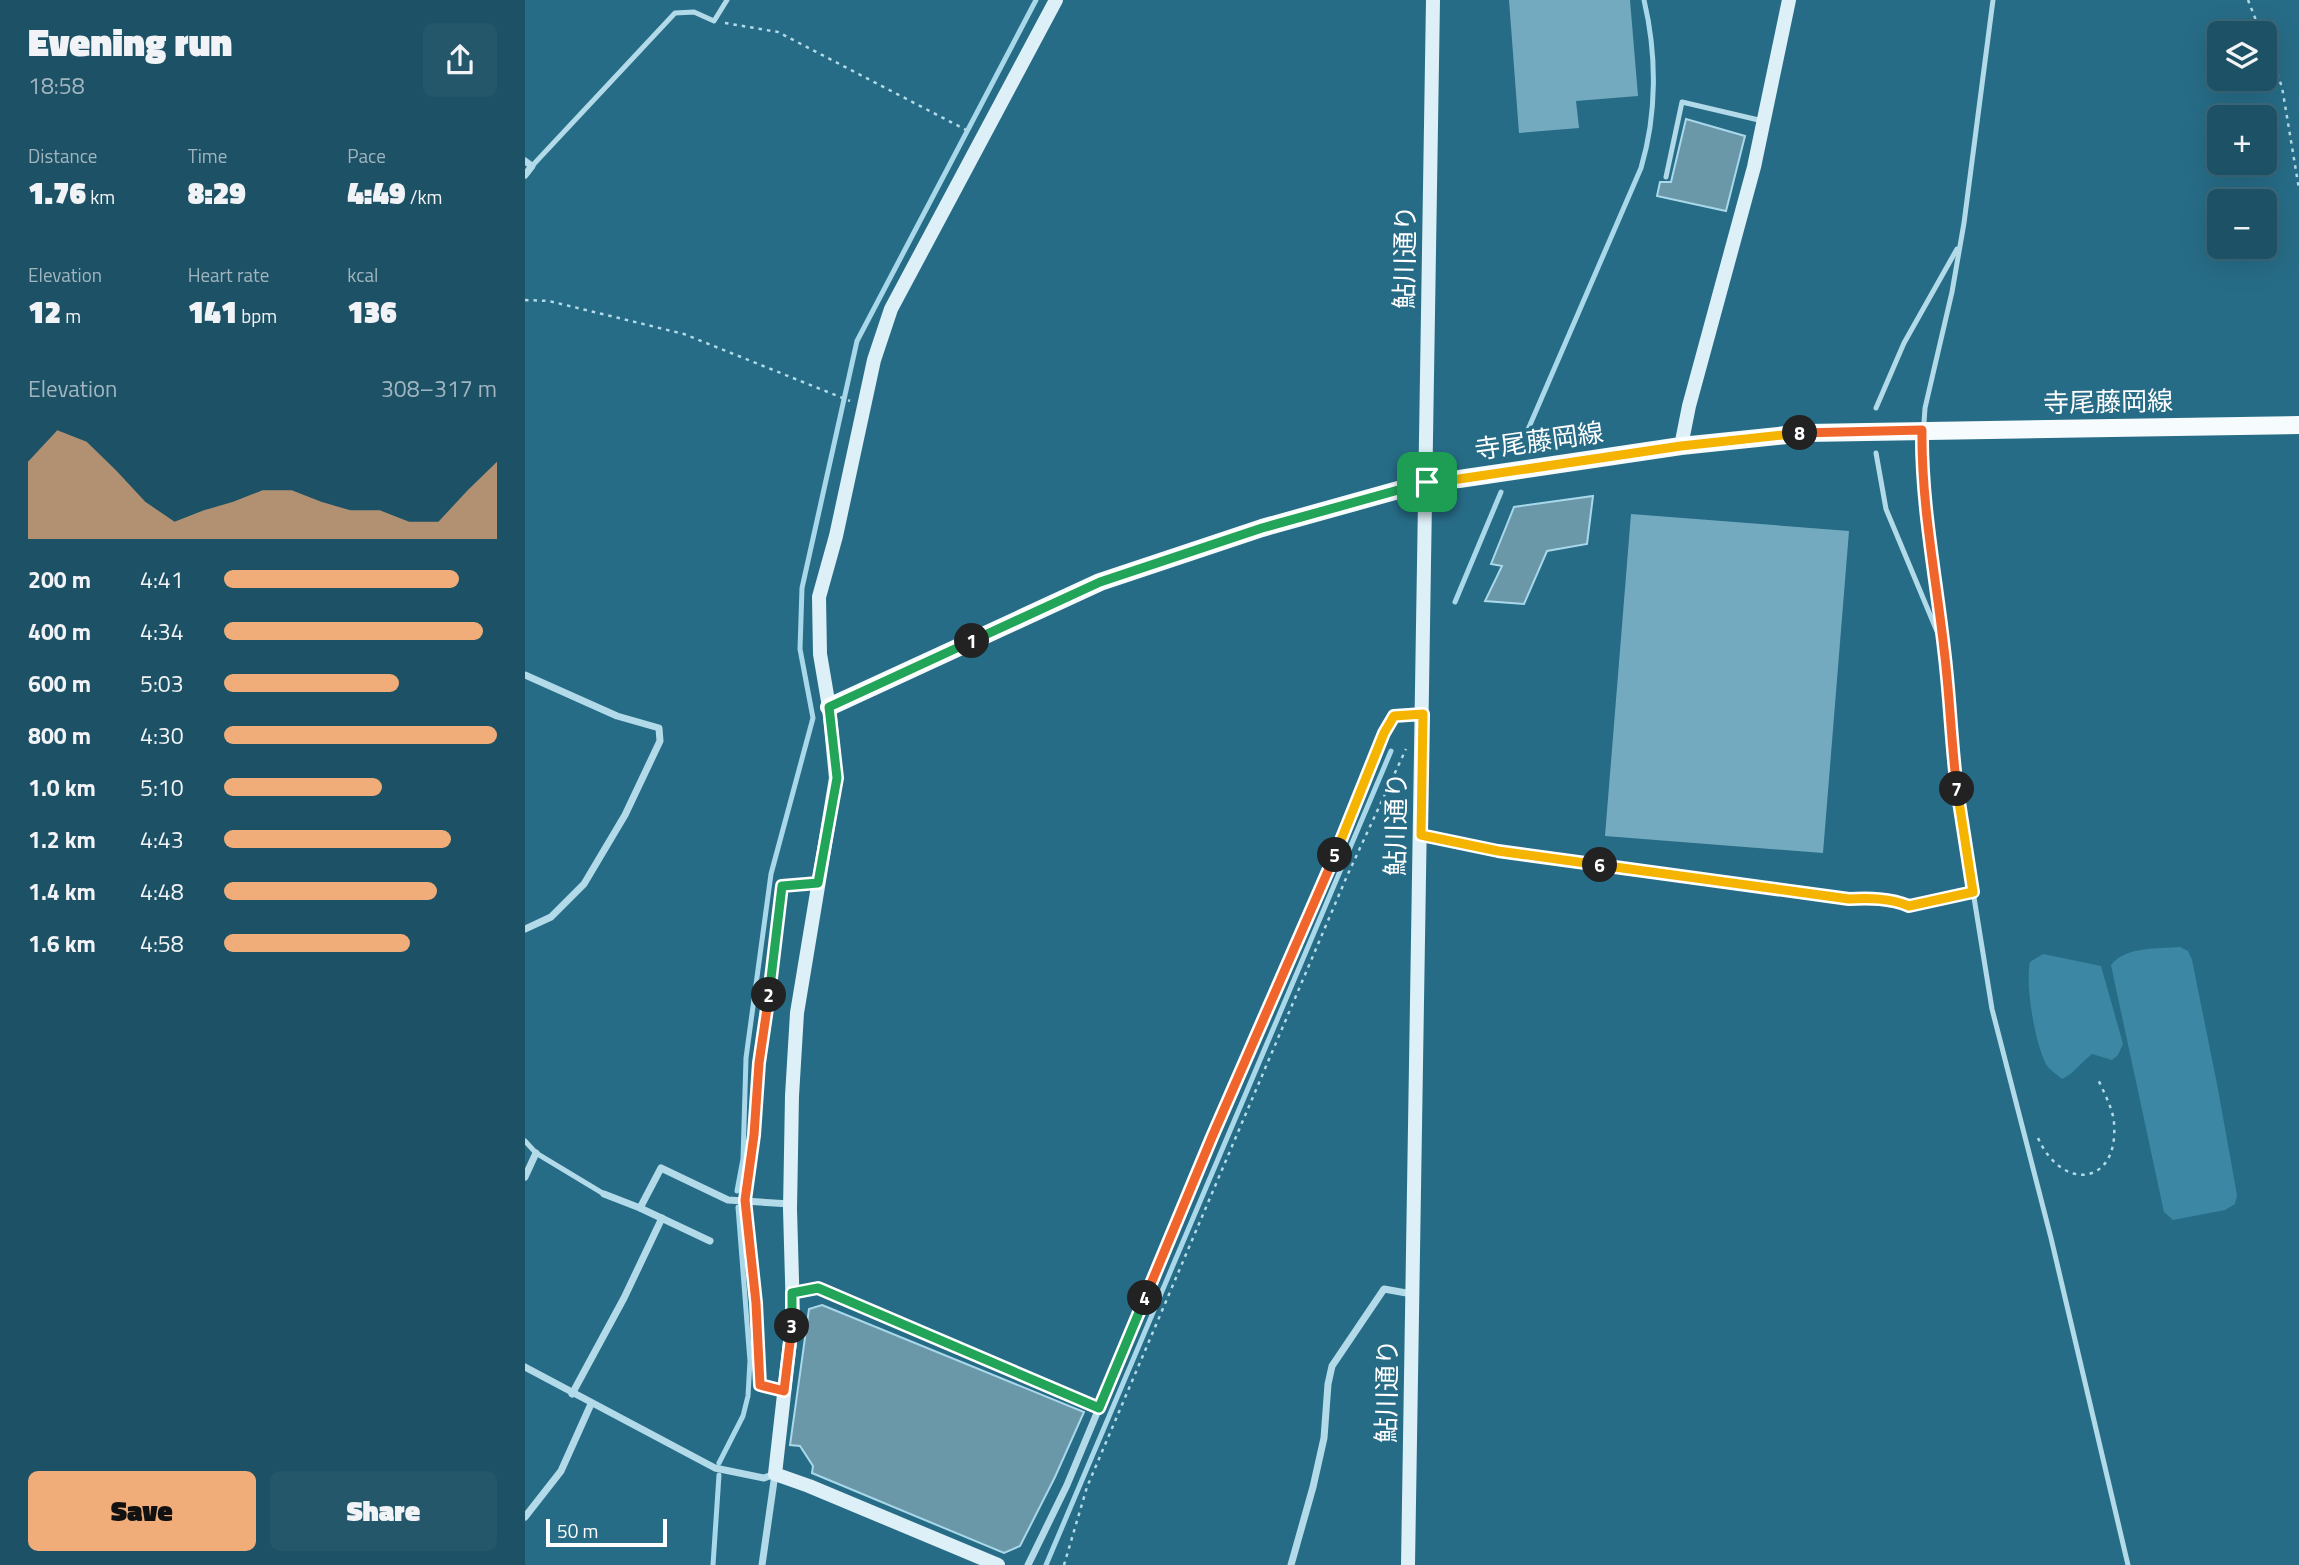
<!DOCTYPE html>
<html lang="en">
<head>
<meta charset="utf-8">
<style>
  :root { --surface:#1d5165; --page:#25576b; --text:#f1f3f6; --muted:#a0b5bf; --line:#3b6879; --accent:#f1ad79 }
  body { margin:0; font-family:"Titillium Web","Noto Sans JP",sans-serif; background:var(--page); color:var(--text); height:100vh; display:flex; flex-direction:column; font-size:26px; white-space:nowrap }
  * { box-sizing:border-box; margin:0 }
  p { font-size:23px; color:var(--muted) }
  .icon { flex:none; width:38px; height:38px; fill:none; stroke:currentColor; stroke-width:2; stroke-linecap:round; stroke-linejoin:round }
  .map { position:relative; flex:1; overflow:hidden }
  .drawer { display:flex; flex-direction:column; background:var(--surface); width:525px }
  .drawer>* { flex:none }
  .fabs { position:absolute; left:1682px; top:21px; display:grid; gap:14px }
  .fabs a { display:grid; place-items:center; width:70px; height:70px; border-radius:10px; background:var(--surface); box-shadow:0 7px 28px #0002,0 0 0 2px var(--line); font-size:35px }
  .scale { position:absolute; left:21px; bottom:18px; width:121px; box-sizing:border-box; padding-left:7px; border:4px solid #fff; border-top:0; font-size:19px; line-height:24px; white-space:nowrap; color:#fff; -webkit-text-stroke:5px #276c87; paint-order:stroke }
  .pin { position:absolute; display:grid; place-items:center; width:60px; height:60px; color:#fff; margin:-30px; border-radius:14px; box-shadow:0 4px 10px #0006 }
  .km { position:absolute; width:35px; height:35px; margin:-18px; border-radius:50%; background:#222; color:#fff; font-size:19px; line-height:35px; text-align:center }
  .round { display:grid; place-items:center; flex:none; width:74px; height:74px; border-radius:10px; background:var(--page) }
  .summary { display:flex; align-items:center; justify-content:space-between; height:119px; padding:0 28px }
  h1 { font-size:38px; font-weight:800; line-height:52px }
  .metrics { display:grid; grid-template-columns:repeat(3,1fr); gap:10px; height:119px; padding:7px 28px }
  .metrics div { display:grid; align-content:center }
  .metrics b { font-size:30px; font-weight:800 }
  .metrics small { font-size:19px; font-weight:400 }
  .metrics p { font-size:19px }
  .chart { height:196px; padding:14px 28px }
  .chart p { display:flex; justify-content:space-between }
  .chart svg { width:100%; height:126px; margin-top:7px; fill:var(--accent); opacity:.7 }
  .button { display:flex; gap:14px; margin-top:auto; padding:14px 28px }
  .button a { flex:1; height:80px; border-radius:10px; background:var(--accent); color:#111; font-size:28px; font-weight:800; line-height:80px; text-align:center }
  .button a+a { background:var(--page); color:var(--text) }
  ul { padding:0 28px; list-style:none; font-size:23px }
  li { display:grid; grid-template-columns:112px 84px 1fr; align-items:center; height:52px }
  li i { height:18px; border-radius:9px; background:var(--accent) }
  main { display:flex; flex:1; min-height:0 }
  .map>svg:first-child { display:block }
  .green { fill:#3c88a4 }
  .water { fill:#6b98a9; stroke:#a8d8e9; stroke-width:2 }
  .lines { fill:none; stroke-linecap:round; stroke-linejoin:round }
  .stream { stroke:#a8d8e9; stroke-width:5 }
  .building { fill:#74aabf }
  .path { stroke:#b3dae8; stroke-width:2.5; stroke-dasharray:3.5 5; stroke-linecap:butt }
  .lane { stroke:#b3dae8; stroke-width:5 }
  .street { stroke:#b3dae8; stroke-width:7 }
  .secondary { stroke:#ddf0f7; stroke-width:14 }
  .primary { stroke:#f6fbfe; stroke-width:18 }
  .split-1-casing { stroke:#fff; stroke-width:14 }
  .split-2-casing { stroke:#fff; stroke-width:14 }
  .split-3-casing { stroke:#fff; stroke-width:14 }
  .split-4-casing { stroke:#fff; stroke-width:14 }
  .split-5-casing { stroke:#fff; stroke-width:14 }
  .split-6-casing { stroke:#fff; stroke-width:14 }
  .split-7-casing { stroke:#fff; stroke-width:14 }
  .split-8-casing { stroke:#fff; stroke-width:14 }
  .split-9-casing { stroke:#fff; stroke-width:14 }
  .split-1 { stroke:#22a559; stroke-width:9 }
  .split-2 { stroke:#22a559; stroke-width:9 }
  .split-3 { stroke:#f0652b; stroke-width:9 }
  .split-4 { stroke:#22a559; stroke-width:9 }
  .split-5 { stroke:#f0652b; stroke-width:9 }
  .split-6 { stroke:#f5b400; stroke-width:9 }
  .split-7 { stroke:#f5b400; stroke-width:9 }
  .split-8 { stroke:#f0652b; stroke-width:9 }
  .split-9 { stroke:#f5b400; stroke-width:9 }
  .labels { text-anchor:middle; stroke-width:7; stroke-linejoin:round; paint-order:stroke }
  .street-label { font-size:26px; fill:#fff; stroke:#276c87 }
</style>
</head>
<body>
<main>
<section class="drawer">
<div class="summary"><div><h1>Evening run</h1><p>18:58</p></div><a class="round"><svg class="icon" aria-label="share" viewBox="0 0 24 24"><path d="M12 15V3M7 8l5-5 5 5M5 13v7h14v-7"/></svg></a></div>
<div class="metrics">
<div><p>Distance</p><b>1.76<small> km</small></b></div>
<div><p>Time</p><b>8:29</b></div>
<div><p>Pace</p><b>4:49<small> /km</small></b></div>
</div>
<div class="metrics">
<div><p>Elevation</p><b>12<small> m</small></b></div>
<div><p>Heart rate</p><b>141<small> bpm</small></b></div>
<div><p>kcal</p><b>136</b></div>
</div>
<div class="chart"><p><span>Elevation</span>308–317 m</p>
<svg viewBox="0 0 160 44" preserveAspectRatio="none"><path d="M0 44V17L10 6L20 10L30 20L40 31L50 38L60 34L70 31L80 27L90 27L100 31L110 34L120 34L130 38L140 38L150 27L160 17V44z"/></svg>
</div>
<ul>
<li><b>200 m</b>4:41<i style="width:86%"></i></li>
<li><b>400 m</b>4:34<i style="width:95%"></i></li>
<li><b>600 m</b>5:03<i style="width:64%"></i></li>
<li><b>800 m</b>4:30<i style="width:100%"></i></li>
<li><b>1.0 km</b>5:10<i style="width:58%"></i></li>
<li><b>1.2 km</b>4:43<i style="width:83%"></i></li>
<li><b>1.4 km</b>4:48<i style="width:78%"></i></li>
<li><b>1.6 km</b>4:58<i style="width:68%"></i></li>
</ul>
<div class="button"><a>Save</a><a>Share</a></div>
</section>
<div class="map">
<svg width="1774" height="1565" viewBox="0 0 1774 1565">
  <rect width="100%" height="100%" fill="#276c87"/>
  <g class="green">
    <path d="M1655 947 1663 951 1667 960 1692 1084 1712 1195 1710 1204 1700 1210 1648 1220 1639 1212 1586 965C1601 946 1633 949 1655 947Z"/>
    <path d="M1518 954 1576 966 1598 1044 1593 1055 1587 1060 1567 1054C1556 1062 1550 1073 1537 1079 1532 1074 1524 1070 1521 1064 1510 1043 1500 985 1505 962Z"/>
  </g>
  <g class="water">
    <polygon points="1161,119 1220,136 1201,211 1132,196 1135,182 1146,182"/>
    <polygon points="1068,496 1062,544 1022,551 999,604 960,601 977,566 966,564 989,507"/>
    <polygon points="297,1305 559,1412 530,1477 495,1546 479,1553 287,1473 288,1466 275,1446 265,1445 284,1309"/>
  </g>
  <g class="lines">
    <g class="stream">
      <path d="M998 441 1116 168C1132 114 1132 55 1119 0"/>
      <polyline points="930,602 976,492"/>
      <polyline points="212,1191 218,1159 221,1058 246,874 288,718 275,649 277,588 332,341 511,0"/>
      <polyline points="194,1463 218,1416 223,1396 225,1361 213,1207"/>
      <polyline points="188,1565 194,1475"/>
      <polyline points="521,1565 866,751"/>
    </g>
  </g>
  <g class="building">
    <polygon points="984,0 1105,0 1113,96 1051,101 1054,128 994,133"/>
    <polygon points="1106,514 1324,531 1298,853 1080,836"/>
  </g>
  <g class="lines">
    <g class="path">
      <polyline points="1723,0 1736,33"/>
      <polyline points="200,23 253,32 445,132"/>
      <polyline points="1740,42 1757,87 1774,189"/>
      <polyline points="0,300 24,301 159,334 325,401"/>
      <path d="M1513 1138C1537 1192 1594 1186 1589 1123 1588 1108 1578 1091 1572 1077"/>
      <polyline points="539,1565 562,1487 822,876 881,749"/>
    </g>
    <g class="lane">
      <polyline points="1468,0 1439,223 1427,292 1400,408 1397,452 1403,518 1420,651 1431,786 1467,1009 1526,1238 1603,1565"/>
      <polyline points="7,166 150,13 169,12 189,21 202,0"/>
      <polyline points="1141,177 1157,102 1238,121"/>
      <polyline points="1351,408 1379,343 1432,249"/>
      <polyline points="1351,453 1361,509 1416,641"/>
      <path d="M959 847 973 851 1324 899C1344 898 1365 898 1384 906L1448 892"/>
      <polyline points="0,1141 11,1153 79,1194"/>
      <polyline points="270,1293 293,1288 574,1408"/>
    </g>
    <g class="street">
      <polyline points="0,161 7,166 0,175"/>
      <polyline points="0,675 92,716 134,728 135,741 100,815 59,884 26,917 0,929"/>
      <polyline points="896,835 959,847"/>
      <polyline points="0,1177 11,1153"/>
      <polyline points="79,1194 115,1208 185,1241"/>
      <polyline points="115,1208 136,1168 203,1200 265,1204"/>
      <polyline points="0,1367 190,1468 239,1478 250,1474 237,1565"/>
      <polyline points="259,1391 235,1385 231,1303 221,1200 229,1135 234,1063 242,1016 257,885 293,883"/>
      <polyline points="47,1394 99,1298 137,1218"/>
      <polyline points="0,1517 36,1471 66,1404"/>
      <polyline points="503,1565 542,1485 687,1137 830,809 859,732 869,716 897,714"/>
      <polyline points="766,1565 788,1487 799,1438 803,1384 807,1366 859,1289 887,1294"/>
    </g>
    <g class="secondary">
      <polyline points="1156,446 1164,406 1229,167 1264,0"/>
      <polyline points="473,1565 284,1486 250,1474 268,1315 265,1209 267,1096 272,1013 311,778 304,707 295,654 294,597 311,536 349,360 366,309 531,0"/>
      <polyline points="883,1565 908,0"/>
    </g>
    <polyline class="primary" points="304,707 575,582 737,528 902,482 934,479 1156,446 1281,433 1774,425"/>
  </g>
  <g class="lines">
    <defs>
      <polyline id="split-1" points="447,641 575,582 737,528 902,482"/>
      <polyline id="split-2" points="244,995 257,886 293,883 312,778 304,707 447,641"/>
      <polyline id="split-3" points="244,995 234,1063 229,1135 220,1200 231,1303 235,1385 259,1391 267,1326"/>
      <polyline id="split-4" points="267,1326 267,1293 293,1288 574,1408 620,1298"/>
      <polyline id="split-5" points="620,1298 687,1137 810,855"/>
      <polyline id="split-6" points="810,855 859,733 869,716 898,714 896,835 973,851 1075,865"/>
      <path id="split-7" d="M1075 865 1324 899C1344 898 1365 898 1384 906L1448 892 1432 789"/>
      <path id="split-8" d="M1275 433 1397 430C1396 503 1411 577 1419 649 1425 696 1426 742 1432 789"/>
      <polyline id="split-9" points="902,482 934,479 1156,446 1275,433"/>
    </defs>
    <use href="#split-1" class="split-1-casing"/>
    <use href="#split-2" class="split-2-casing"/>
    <use href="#split-3" class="split-3-casing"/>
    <use href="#split-4" class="split-4-casing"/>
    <use href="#split-5" class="split-5-casing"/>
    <use href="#split-6" class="split-6-casing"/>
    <use href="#split-7" class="split-7-casing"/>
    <use href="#split-8" class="split-8-casing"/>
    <use href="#split-9" class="split-9-casing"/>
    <use href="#split-1" class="split-1"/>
    <use href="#split-2" class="split-2"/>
    <use href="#split-3" class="split-3"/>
    <use href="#split-4" class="split-4"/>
    <use href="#split-5" class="split-5"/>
    <use href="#split-6" class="split-6"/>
    <use href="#split-7" class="split-7"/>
    <use href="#split-8" class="split-8"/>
    <use href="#split-9" class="split-9"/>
  </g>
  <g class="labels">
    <g class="street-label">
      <text transform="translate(880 257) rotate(-89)" y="9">鮎川通り</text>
      <text transform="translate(1583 402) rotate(-1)" y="9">寺尾藤岡線</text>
      <text transform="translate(1014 441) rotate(-8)" y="9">寺尾藤岡線</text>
      <text transform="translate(871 824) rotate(-89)" y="9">鮎川通り</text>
      <text transform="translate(862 1391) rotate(-89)" y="9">鮎川通り</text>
    </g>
  </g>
</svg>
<div class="fabs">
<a><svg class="icon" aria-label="layers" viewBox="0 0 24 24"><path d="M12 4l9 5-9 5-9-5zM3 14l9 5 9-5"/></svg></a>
<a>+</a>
<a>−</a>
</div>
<div class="scale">50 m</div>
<div class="pin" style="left:902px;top:482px;background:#1e9e55"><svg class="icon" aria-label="arrive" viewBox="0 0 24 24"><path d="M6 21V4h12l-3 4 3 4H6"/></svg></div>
<b class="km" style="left:447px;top:641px">1</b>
<b class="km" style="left:244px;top:995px">2</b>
<b class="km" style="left:267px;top:1326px">3</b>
<b class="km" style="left:620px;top:1298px">4</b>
<b class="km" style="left:810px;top:855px">5</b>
<b class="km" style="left:1075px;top:865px">6</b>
<b class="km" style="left:1432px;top:789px">7</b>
<b class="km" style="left:1275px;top:433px">8</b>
</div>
</main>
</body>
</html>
